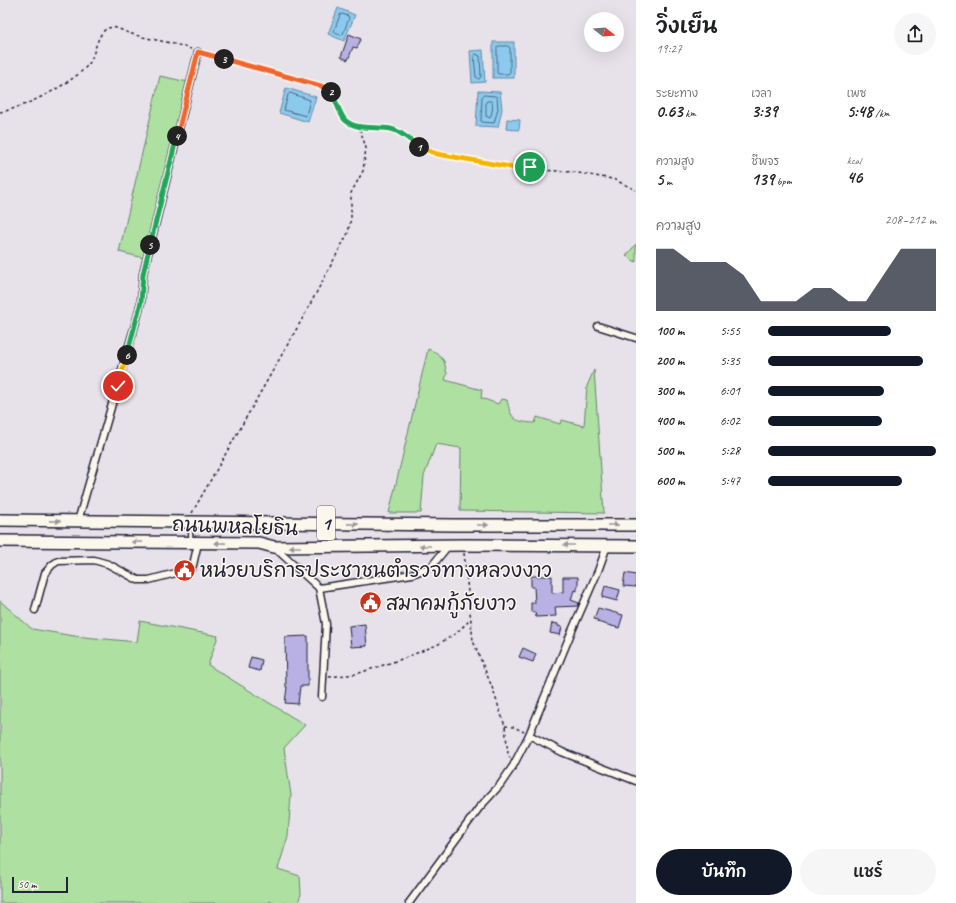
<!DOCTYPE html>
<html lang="th">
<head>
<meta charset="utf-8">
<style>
  :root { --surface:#fff; --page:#f6f6f6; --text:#202124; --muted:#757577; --accent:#111827 }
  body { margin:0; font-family:Caveat,"Playpen Sans Thai",sans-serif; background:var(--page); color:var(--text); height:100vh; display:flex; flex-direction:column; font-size:15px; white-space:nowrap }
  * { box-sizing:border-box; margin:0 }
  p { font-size:13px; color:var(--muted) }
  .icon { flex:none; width:22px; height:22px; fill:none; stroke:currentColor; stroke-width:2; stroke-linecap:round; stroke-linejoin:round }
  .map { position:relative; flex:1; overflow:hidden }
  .sheet { display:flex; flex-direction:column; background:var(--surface); width:320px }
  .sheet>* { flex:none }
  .needle { width:26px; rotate:107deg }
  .controls { position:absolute; left:584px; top:12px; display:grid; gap:8px }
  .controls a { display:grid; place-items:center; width:40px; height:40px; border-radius:50%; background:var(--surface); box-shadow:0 4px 16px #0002; font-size:20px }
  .scale { position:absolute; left:12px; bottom:10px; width:56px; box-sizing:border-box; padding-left:4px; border:2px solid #22223b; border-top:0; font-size:11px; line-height:14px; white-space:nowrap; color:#22223b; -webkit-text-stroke:3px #fbf7ec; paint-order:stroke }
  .pin { position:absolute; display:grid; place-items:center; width:34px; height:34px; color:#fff; margin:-17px; border:2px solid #fff; border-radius:50%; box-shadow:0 1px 4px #0007 }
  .km { position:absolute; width:20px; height:20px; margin:-10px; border-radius:50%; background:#222; color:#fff; font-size:11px; line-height:20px; text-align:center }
  .round { display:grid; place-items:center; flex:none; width:42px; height:42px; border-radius:21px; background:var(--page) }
  .headline { display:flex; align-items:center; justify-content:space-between; height:68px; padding:0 20px }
  h1 { font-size:22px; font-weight:600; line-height:30px }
  .stats { display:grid; grid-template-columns:repeat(3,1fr); gap:6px; height:68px; padding:4px 20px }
  .stats div { display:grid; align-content:center }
  .stats b { font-size:17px; font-weight:600 }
  .stats small { font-size:11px; font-weight:400 }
  .stats p { font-size:11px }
  .chart { height:112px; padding:8px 20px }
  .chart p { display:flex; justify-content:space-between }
  .chart svg { width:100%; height:72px; margin-top:4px; fill:var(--accent); opacity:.7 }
  .cta { display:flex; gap:8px; margin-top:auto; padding:8px 20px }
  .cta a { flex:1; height:46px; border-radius:24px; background:var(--accent); color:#fff; font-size:16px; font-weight:600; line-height:46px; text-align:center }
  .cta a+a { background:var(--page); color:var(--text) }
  ul { padding:0 20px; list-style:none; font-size:13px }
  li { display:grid; grid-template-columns:64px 48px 1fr; align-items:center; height:30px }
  li i { height:10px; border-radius:5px; background:var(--accent) }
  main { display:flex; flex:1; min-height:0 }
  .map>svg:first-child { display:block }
  .green { fill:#aee0a1; stroke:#68816e }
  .water { fill:#8ccaed; stroke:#6287a6 }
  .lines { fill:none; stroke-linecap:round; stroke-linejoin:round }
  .shore { stroke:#4c6582; stroke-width:1 }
  .building { fill:#b9b1e3; stroke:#22223b }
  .lane-casing { stroke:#22223b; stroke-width:6 }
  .street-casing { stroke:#22223b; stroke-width:9 }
  .highway-casing { stroke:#22223b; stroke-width:14 }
  .path { stroke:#22223b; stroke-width:1.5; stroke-dasharray:3 3; stroke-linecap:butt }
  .lane { stroke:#fbf7ec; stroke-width:3 }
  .street { stroke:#fbf7ec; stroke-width:6 }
  .highway { stroke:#fbf7ec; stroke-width:11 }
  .oneway { fill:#99979c }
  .split-1-casing { stroke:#fff; stroke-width:8 }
  .split-2-casing { stroke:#fff; stroke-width:8 }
  .split-3-casing { stroke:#fff; stroke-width:8 }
  .split-4-casing { stroke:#fff; stroke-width:8 }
  .split-5-casing { stroke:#fff; stroke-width:8 }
  .split-6-casing { stroke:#fff; stroke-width:8 }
  .split-7-casing { stroke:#fff; stroke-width:8 }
  .split-1 { stroke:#f5b400; stroke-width:5 }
  .split-2 { stroke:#22a559; stroke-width:5 }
  .split-3 { stroke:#f0652b; stroke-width:5 }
  .split-4 { stroke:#f0652b; stroke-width:5 }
  .split-5 { stroke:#22a559; stroke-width:5 }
  .split-6 { stroke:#22a559; stroke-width:5 }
  .split-7 { stroke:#f5b400; stroke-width:5 }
  .labels { text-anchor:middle; stroke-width:3; stroke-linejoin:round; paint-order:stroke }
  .shield { fill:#fbf7ec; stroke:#636270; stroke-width:1 }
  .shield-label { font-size:19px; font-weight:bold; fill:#22223b }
  .street-label { font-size:20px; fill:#22223b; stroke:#fbf7ec }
  .poi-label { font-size:20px; fill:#22223b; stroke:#fbf7ec; text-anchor:start }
</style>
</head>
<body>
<main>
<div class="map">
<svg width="636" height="903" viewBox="0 0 636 903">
  <rect width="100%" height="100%" fill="#e7e2e9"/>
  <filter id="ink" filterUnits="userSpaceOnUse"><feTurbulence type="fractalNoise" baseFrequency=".025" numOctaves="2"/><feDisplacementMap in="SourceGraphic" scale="8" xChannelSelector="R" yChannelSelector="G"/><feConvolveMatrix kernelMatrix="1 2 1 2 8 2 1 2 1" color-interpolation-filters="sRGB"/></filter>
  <g filter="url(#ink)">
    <g class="green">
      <polygon points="160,76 188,82 144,258 119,252"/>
      <polygon points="636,244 636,262 626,256"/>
      <path d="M428 349 437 353 444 361 447 374 445 380 482 390 481 398 498 404 501 399 507 400C511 420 515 422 535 423L537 417 560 424 562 420 584 426 587 386 594 370 604 513 460 511 461 448 436 444 424 476 421 513H389Z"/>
      <polygon points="0,601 32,629 74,636 137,642 140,621 218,636 208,665 305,725 284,748 291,795 288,836 278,869 300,876 301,894 298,903 273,903 270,901 269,903 0,903"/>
    </g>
    <g class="water">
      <polygon points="338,8 355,15 344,41 328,34"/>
      <rect x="493" y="42" width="21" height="36"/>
      <polygon points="483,50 485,82 472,83 470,51"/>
      <polygon points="286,88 316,97 308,122 279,113"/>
      <polygon points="478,91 500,92 502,109 498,127 476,126"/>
      <polygon points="507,119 520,120 519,130 506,129"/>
    </g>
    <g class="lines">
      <g class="shore">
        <polygon points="342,14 348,16 349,18 343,34 341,35 335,33 334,31 340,15"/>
        <polygon points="499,46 508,46 510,48 510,72 508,74 499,74 497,73 497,48"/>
        <polygon points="476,54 480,56 481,77 479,79 476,77 474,56"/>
        <polygon points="290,93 310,100 306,116 284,110 288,95"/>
        <polygon points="484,95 495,96 497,97 498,109 494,123 482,122 481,121 482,97"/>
        <path d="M488 101H491C494 105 492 111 491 116L490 118 486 116V102Z"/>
      </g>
    </g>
    <g class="building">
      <polygon points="349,34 361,39 357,48 353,47 348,60 341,57"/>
      <polygon points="625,573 636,575 636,587 623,586"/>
      <polygon points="531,576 552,576 552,593 563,592 563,577 578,577 578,587 577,587 577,591 574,590 571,600 579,603 578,606 555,607 556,616 536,617 535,612 531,612 531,603 535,603 534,587 531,587"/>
      <polygon points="605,586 620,590 617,601 602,597"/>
      <polygon points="598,608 623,615 619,628 597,622 598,620 594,619"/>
      <polygon points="552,623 558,624 558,626 562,627 560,635 550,633"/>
      <polygon points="365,624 367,646 351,647 349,626"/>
      <polygon points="308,636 308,686 300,686 298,704 285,703 287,687 286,687 285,637"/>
      <polygon points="523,648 536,654 533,662 519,657"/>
      <polygon points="251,657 262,660 260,671 248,668"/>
    </g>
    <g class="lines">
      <defs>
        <polyline id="lane" points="190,524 191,540"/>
        <g id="street">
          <polyline points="598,326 636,338"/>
          <polyline points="78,521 137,318 141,302 143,274 198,52"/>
          <polyline points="275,548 319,588 412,574 431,567 448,546"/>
          <polyline points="319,588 326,624 322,697"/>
          <polyline points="35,610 45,573 52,565 58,561 94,560 108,564 138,580 149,580 191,569 193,565 198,543"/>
          <polyline points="529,735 562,752 636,781"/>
          <polyline points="409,903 479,808 500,785 513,766 529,735 571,633 598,571 607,546"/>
        </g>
        <g id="highway">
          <polyline points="0,520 454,525 636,525"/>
          <polyline points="0,541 259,543 274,547 463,545 636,546"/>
        </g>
      </defs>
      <use href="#lane" class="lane-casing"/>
      <use href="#street" class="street-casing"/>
      <use href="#highway" class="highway-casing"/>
      <g class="path">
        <polyline points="204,54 321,86 329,90 336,99 342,115 346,120 359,126 392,129 403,134 420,148 437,154 516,168 530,167 542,170 572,172 613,179 636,190"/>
        <path d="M0 112C22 109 78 81 90 62 95 53 97 35 106 29 113 24 124 32 132 34 151 40 172 42 191 49"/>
        <polyline points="192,513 305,314 348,233 351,218 351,193 363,171 366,148 359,126"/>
        <polyline points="464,553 473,641 492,687 505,726 508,754 510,758"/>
        <polyline points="329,677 356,674 399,660 437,645 455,634 469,621"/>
        <polyline points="505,726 514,727 524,732"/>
      </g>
      <use href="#lane" class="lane"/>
      <use href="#street" class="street"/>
      <use href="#highway" class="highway"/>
    </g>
    <defs><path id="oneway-solid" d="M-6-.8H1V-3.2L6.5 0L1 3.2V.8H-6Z"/></defs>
    <g class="oneway">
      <use href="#oneway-solid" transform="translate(55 521) rotate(1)"/>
      <use href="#oneway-solid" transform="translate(353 524) rotate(1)"/>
      <use href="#oneway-solid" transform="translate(483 525)"/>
      <use href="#oneway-solid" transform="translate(613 525)"/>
      <use href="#oneway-solid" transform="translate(137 542) rotate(-179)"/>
      <use href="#oneway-solid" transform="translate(220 543) rotate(-179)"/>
      <use href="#oneway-solid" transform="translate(569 545) rotate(-180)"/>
      <use href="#oneway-solid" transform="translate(425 546) rotate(180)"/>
      <use href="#oneway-solid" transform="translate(295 547) rotate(180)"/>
    </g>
  </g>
  <g class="lines" filter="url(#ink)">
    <defs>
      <polyline id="split-1" points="419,147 437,154 516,168 530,167"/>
      <path id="split-2" d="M331 92C336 100 340 115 345 120 357 131 376 126 391 129 401 131 411 141 419 147"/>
      <polyline id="split-3" points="224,59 321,86 329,90 331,92"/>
      <polyline id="split-4" points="177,136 198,52 224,59"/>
      <polyline id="split-5" points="150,245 177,136"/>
      <polyline id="split-6" points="127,355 141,302 143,274 150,245"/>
      <polyline id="split-7" points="118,386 127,355"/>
    </defs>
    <use href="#split-1" class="split-1-casing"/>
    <use href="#split-2" class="split-2-casing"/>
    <use href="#split-3" class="split-3-casing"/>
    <use href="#split-4" class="split-4-casing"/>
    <use href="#split-5" class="split-5-casing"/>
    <use href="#split-6" class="split-6-casing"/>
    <use href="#split-7" class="split-7-casing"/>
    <use href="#split-1" class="split-1"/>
    <use href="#split-2" class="split-2"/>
    <use href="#split-3" class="split-3"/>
    <use href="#split-4" class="split-4"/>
    <use href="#split-5" class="split-5"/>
    <use href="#split-6" class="split-6"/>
    <use href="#split-7" class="split-7"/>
  </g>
  <defs>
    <symbol id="civic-disc" viewBox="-11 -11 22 22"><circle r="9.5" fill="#c8321e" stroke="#fbf7ec"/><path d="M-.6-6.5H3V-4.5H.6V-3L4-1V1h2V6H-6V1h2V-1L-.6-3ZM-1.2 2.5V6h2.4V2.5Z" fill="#fff"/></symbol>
  </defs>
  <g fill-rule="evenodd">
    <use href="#civic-disc" x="172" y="558" width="25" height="25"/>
    <use href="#civic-disc" x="358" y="590" width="25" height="25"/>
  </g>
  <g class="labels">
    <rect class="shield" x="317" y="506" width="18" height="34" rx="3"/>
    <g class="shield-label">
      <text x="326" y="530">1</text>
    </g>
    <g class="street-label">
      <text transform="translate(235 526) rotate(2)" y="7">ถนนพหลโยธิน</text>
    </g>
    <g class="poi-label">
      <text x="200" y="577">หน่วยบริการประชาชนตำรวจทางหลวงงาว</text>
      <text x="386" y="610">สมาคมกู้ภัยงาว</text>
    </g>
  </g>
</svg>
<div class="controls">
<a><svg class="needle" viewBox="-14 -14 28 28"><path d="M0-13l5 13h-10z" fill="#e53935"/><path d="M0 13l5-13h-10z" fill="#757577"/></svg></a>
</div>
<div class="scale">50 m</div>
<div class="pin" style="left:530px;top:167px;background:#1e9e55"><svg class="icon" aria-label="arrive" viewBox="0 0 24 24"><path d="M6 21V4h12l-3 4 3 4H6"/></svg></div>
<div class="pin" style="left:118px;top:386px;background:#d93025"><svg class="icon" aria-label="check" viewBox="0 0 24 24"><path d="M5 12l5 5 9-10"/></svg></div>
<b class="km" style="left:419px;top:147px">1</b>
<b class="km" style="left:331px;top:92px">2</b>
<b class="km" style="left:224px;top:59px">3</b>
<b class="km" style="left:177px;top:136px">4</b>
<b class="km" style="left:150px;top:245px">5</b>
<b class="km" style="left:127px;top:355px">6</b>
</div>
<section class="sheet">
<div class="headline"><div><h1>วิ่งเย็น</h1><p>19:27</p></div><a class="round"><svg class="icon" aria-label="share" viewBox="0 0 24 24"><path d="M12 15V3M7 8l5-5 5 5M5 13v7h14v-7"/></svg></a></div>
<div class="stats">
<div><p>ระยะทาง</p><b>0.63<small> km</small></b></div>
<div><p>เวลา</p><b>3:39</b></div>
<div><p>เพซ</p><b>5:48<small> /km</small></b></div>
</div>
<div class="stats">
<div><p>ความสูง</p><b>5<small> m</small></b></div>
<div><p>ชีพจร</p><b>139<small> bpm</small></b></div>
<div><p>kcal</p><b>46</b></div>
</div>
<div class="chart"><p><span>ความสูง</span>208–212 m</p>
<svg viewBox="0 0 160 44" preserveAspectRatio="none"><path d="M0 44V6L10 6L20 14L30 14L40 14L50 22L60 38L70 38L80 38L90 30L100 30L110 38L120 38L130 22L140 6L150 6L160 6V44z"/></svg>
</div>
<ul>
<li><b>100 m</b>5:55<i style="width:73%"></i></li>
<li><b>200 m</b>5:35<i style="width:92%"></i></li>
<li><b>300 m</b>6:01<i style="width:69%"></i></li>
<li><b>400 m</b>6:02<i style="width:68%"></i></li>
<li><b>500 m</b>5:28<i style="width:100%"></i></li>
<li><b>600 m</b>5:47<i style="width:80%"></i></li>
</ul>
<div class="cta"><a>บันทึก</a><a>แชร์</a></div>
</section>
</main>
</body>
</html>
